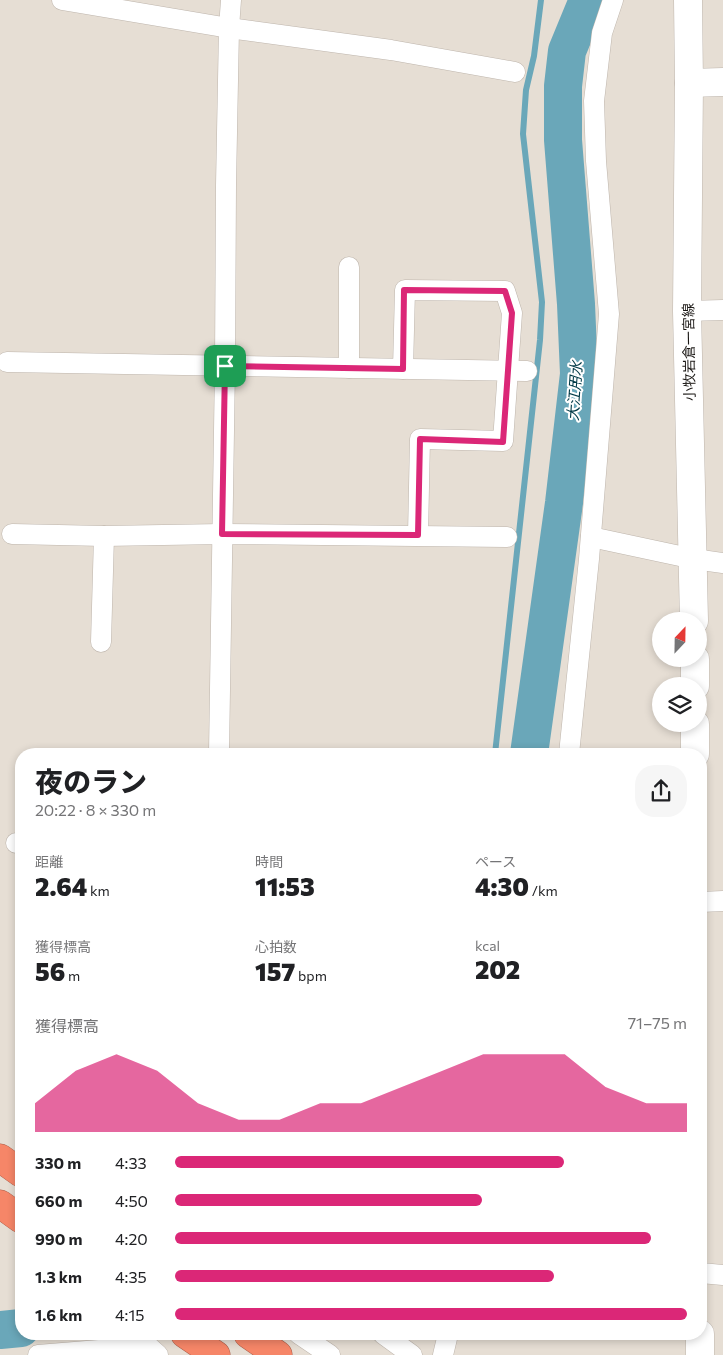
<!DOCTYPE html>
<html lang="ja">
<head>
<meta charset="utf-8">
<style>
  :root { --surface:#fff; --page:#f6f6f6; --text:#202124; --muted:#757577; --accent:#db2777 }
  body { margin:0; font-family:Commissioner,"Noto Sans JP",sans-serif; background:var(--page); color:var(--text); height:100vh; display:flex; flex-direction:column; font-size:19px; white-space:nowrap }
  * { box-sizing:border-box; margin:0 }
  p { font-size:16px; color:var(--muted) }
  .icon { flex:none; width:28px; height:28px; fill:none; stroke:currentColor; stroke-width:2; stroke-linecap:round; stroke-linejoin:round }
  .map { position:relative; flex:1; overflow:hidden }
  .side { position:absolute; left:15px; top:748px; width:692px; height:592px; display:flex; flex-direction:column; background:var(--surface); border-radius:20px; box-shadow:0 2px 8px #0003 }
  .side>* { flex:none }
  .needle { width:32px; rotate:22deg }
  .fabs { position:absolute; left:652px; top:612px; display:grid; gap:10px }
  .fabs a { display:grid; place-items:center; width:55px; height:55px; border-radius:50%; background:var(--surface); box-shadow:0 2px 8px #0003; font-size:25px }
  .pin { position:absolute; display:grid; place-items:center; width:42px; height:42px; color:#fff; margin:-21px; border-radius:10px; box-shadow:0 2px 8px #0006 }
  .round { display:grid; place-items:center; flex:none; width:52px; height:52px; border-radius:20px; background:var(--page) }
  .summary { display:flex; align-items:center; justify-content:space-between; height:85px; padding:0 20px }
  h1 { font-size:28px; font-weight:800; line-height:38px }
  .figures { display:grid; grid-template-columns:repeat(3,1fr); gap:8px; height:85px; padding:5px 20px }
  .figures div { display:grid; align-content:center }
  .figures b { font-size:25px; font-weight:800 }
  .figures small { font-size:14px; font-weight:400 }
  .figures p { font-size:14px }
  .chart { height:140px; padding:10px 20px }
  .chart p { display:flex; justify-content:space-between }
  .chart svg { width:100%; height:90px; margin-top:5px; fill:var(--accent); opacity:.7 }
  ul { padding:0 20px; list-style:none; font-size:16px }
  li { display:grid; grid-template-columns:80px 60px 1fr; align-items:center; height:38px }
  li i { height:12px; border-radius:6px; background:var(--accent) }
  .map>svg:first-child { display:block }
  .lines { fill:none; stroke-linecap:round; stroke-linejoin:round }
  .stream { stroke:#6aa7b9; stroke-width:6 }
  .river { stroke:#6aa7b9; stroke-width:38 }
  .street-casing { stroke:#beb5ac; stroke-width:21 }
  .secondary-casing { stroke:#beb5ac; stroke-width:29 }
  .highway-casing { stroke:#a95f4b; stroke-width:29 }
  .street { stroke:#fff; stroke-width:20 }
  .secondary { stroke:#fff; stroke-width:28 }
  .highway { stroke:#f68668; stroke-width:28 }
  .route-casing { stroke:#fff; stroke-width:10 }
  .route { stroke:#db2777; stroke-width:6 }
  .labels { text-anchor:middle; stroke-width:4; stroke-linejoin:round; paint-order:stroke }
  .street-label { font-size:14px; fill:#1a1714; stroke:#fff }
  .water-label { font-size:15px; font-style:italic; fill:#003946; stroke:#fff }
</style>
</head>
<body>
<div class="map">
<svg width="723" height="1355" viewBox="0 0 723 1355">
  <rect width="100%" height="100%" fill="#e6ded4"/>
  <g class="lines">
    <polyline class="stream" points="495,754 540,340 542,302 523,134 526,90 534,56 541,0"/>
    <g class="river">
      <polyline points="529,754 564,503 579,374 576,304 563,140 563,86 567,51 588,0"/>
      <polyline points="0,1330 21,1328"/>
    </g>
    <defs>
      <g id="street">
        <polyline points="62,0 229,28 391,50 515,72"/>
        <polyline points="687,311 723,310"/>
        <polyline points="7,362 527,371"/>
        <polyline points="349,368 349,267"/>
        <polyline points="403,369 405,290 505,291 512,313 503,441 420,439 418,535"/>
        <polyline points="12,534 104,536 222,534 507,537"/>
        <polyline points="591,537 694,559 723,563"/>
        <polyline points="101,642 104,536"/>
        <polyline points="219,754 225,366 226,185 229,28 231,0"/>
        <polyline points="569,754 589,559 609,314 596,161 594,101 602,33 613,0"/>
        <polyline points="16,843 21,843"/>
        <polyline points="701,902 723,901"/>
        <polyline points="701,1273 723,1275"/>
        <polyline points="299,1334 330,1355"/>
        <polyline points="383,1334 412,1355"/>
        <polyline points="38,1355 148,1346 158,1355"/>
        <polyline points="443,1355 448,1334"/>
      </g>
      <g id="secondary">
        <polyline points="688,0 689,83 687,311 694,621"/>
        <polyline points="689,83 723,82"/>
        <polyline points="695,659 695,686"/>
        <polyline points="695,724 695,754"/>
        <polyline points="700,1334 700,1355"/>
      </g>
      <g id="highway">
        <polyline points="0,1158 21,1173"/>
        <polyline points="0,1204 21,1219"/>
        <polyline points="185,1334 216,1355"/>
        <polyline points="248,1334 278,1355"/>
      </g>
    </defs>
    <use href="#street" class="street-casing"/>
    <use href="#secondary" class="secondary-casing"/>
    <use href="#highway" class="highway-casing"/>
    <use href="#street" class="street"/>
    <use href="#secondary" class="secondary"/>
    <use href="#highway" class="highway"/>
  </g>
  <g class="lines">
    <defs>
      <polygon id="route" points="404,290 505,291 512,313 503,442 420,439 418,535 222,534 225,366 403,369"/>
    </defs>
    <use href="#route" class="route-casing"/>
    <use href="#route" class="route"/>
  </g>
  <g class="labels">
    <g class="street-label">
      <text transform="translate(689 352) rotate(-91)" y="5">小牧岩倉一宮線</text>
    </g>
    <g class="water-label">
      <text transform="translate(575 391) rotate(-86)" y="5">大江用水</text>
    </g>
  </g>
</svg>
<div class="fabs">
<a><svg class="needle" viewBox="-14 -14 28 28"><path d="M0-13l5 13h-10z" fill="#e53935"/><path d="M0 13l5-13h-10z" fill="#757577"/></svg></a>
<a><svg class="icon" aria-label="layers" viewBox="0 0 24 24"><path d="M12 4l9 5-9 5-9-5zM3 14l9 5 9-5"/></svg></a>
</div>
<div class="pin" style="left:225px;top:366px;background:#1e9e55"><svg class="icon" aria-label="arrive" viewBox="0 0 24 24"><path d="M6 21V4h12l-3 4 3 4H6"/></svg></div>
<section class="side">
<div class="summary"><div><h1>夜のラン</h1><p>20:22 · 8 × 330 m</p></div><a class="round"><svg class="icon" aria-label="share" viewBox="0 0 24 24"><path d="M12 15V3M7 8l5-5 5 5M5 13v7h14v-7"/></svg></a></div>
<div class="figures">
<div><p>距離</p><b>2.64<small> km</small></b></div>
<div><p>時間</p><b>11:53</b></div>
<div><p>ペース</p><b>4:30<small> /km</small></b></div>
</div>
<div class="figures">
<div><p>獲得標高</p><b>56<small> m</small></b></div>
<div><p>心拍数</p><b>157<small> bpm</small></b></div>
<div><p>kcal</p><b>202</b></div>
</div>
<div class="chart"><p><span>獲得標高</span>71–75 m</p>
<svg viewBox="0 0 160 44" preserveAspectRatio="none"><path d="M0 44V30L10 14L20 6L30 14L40 30L50 38L60 38L70 30L80 30L90 22L100 14L110 6L120 6L130 6L140 22L150 30L160 30V44z"/></svg>
</div>
<ul>
<li><b>330 m</b>4:33<i style="width:76%"></i></li>
<li><b>660 m</b>4:50<i style="width:60%"></i></li>
<li><b>990 m</b>4:20<i style="width:93%"></i></li>
<li><b>1.3 km</b>4:35<i style="width:74%"></i></li>
<li><b>1.6 km</b>4:15<i style="width:100%"></i></li>
</ul>
</section>
</div>
</body>
</html>
